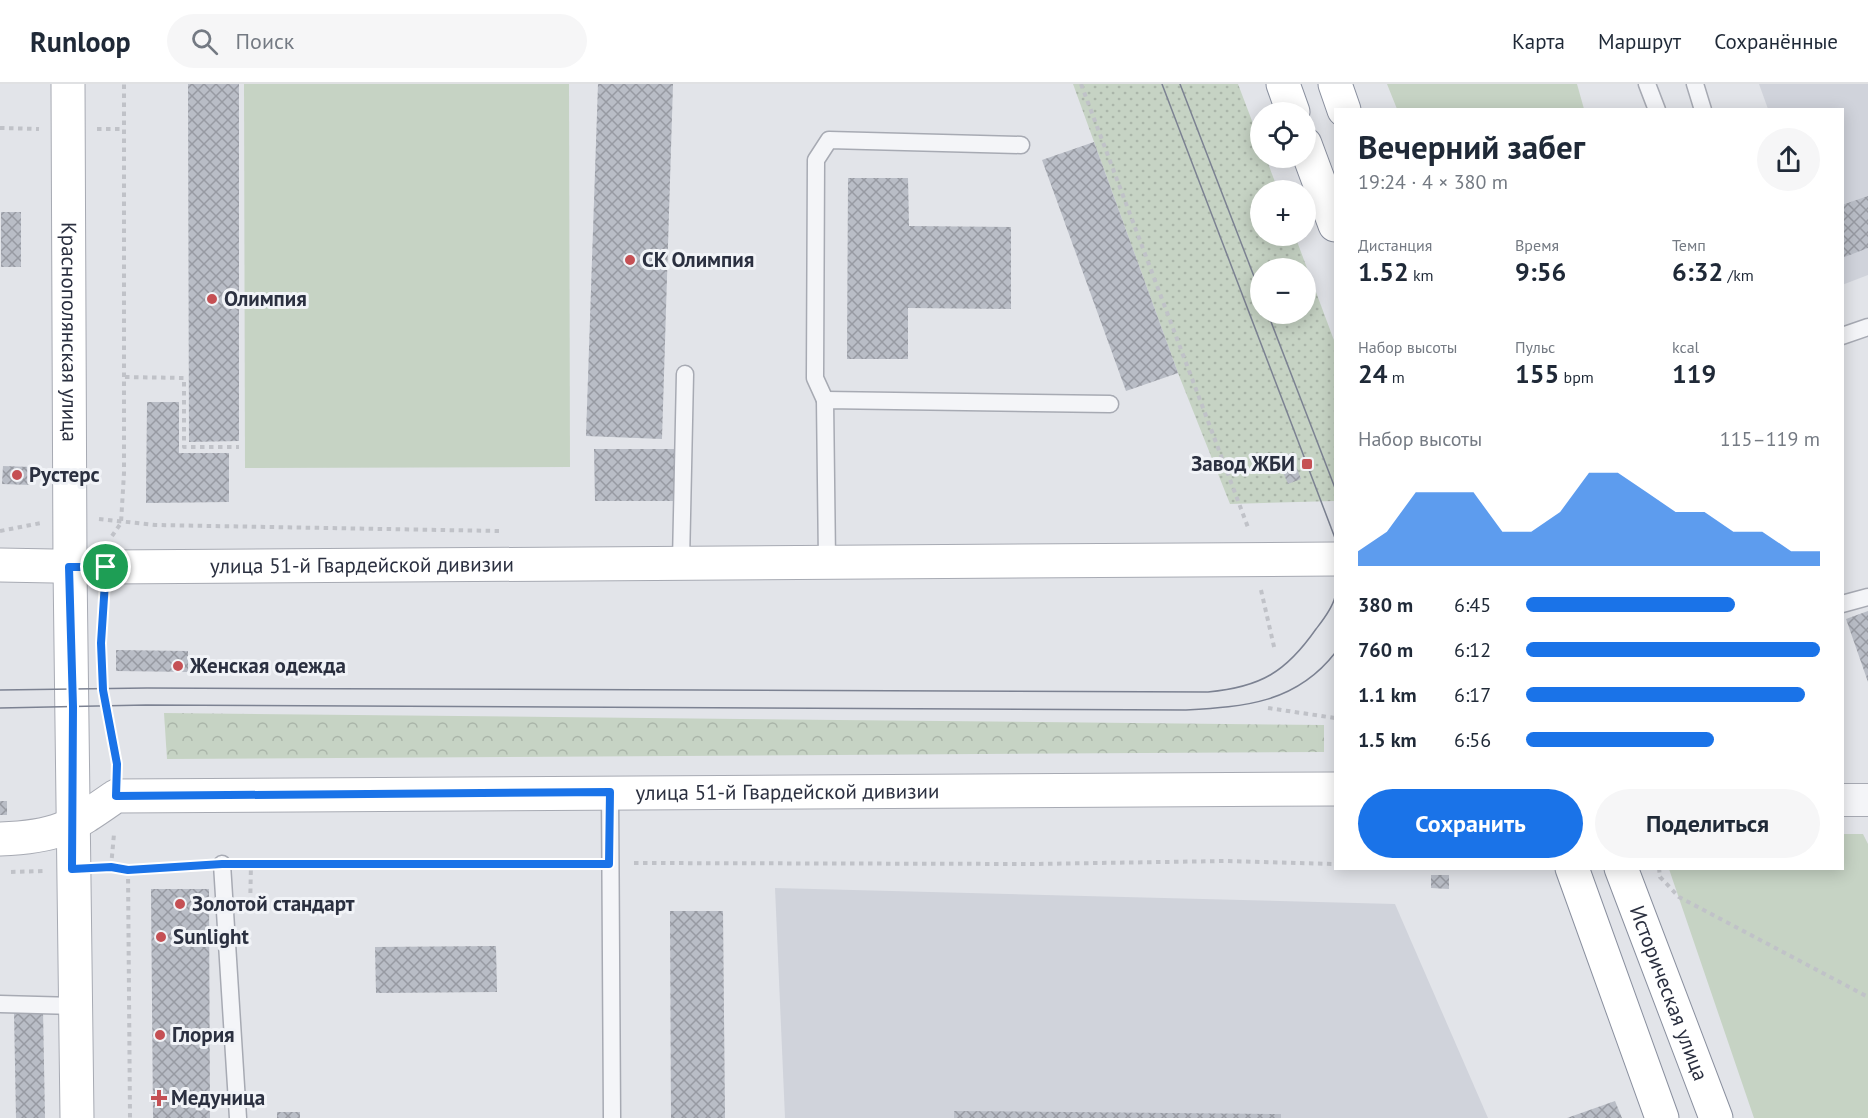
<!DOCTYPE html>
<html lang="ru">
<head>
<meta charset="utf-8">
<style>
  :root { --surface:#fff; --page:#f6f6f7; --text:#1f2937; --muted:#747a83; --line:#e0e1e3; --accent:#1a73e8 }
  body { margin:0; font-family:"PT Sans",sans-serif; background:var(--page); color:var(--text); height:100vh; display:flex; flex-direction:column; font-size:22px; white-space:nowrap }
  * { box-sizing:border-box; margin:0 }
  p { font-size:20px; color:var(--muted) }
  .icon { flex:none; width:33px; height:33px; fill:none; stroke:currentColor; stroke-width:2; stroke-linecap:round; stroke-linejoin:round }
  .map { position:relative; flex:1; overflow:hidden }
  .side { position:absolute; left:1334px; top:24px; width:510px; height:762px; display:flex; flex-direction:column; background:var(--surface); border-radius:0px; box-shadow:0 3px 15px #0003 }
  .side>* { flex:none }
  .buttons { position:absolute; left:1250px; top:18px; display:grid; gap:12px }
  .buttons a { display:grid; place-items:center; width:66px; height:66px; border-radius:50%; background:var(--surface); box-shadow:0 3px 15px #0003; font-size:30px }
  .pin { position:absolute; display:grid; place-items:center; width:51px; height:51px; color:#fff; margin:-26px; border:3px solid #fff; border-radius:50%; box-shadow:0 2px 6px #0007 }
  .round { display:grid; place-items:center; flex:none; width:63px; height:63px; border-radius:32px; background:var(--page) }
  .overview { display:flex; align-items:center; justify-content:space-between; height:102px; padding:0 24px }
  h1 { font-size:33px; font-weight:700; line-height:45px }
  .figures { display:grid; grid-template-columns:repeat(3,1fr); gap:9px; height:102px; padding:6px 24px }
  .figures div { display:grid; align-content:center }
  .figures b { font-size:26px; font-weight:700 }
  .figures small { font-size:16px; font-weight:400 }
  .figures p { font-size:16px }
  .chart { height:168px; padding:12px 24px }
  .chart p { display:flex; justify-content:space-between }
  .chart svg { width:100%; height:108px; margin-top:6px; fill:var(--accent); opacity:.7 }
  .button { display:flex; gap:12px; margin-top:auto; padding:12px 24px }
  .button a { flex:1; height:69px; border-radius:36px; background:var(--accent); color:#fff; font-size:24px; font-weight:700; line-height:69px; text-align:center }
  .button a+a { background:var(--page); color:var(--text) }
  ul { padding:0 24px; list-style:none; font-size:20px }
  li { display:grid; grid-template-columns:96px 72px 1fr; align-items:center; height:45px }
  li i { height:15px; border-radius:8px; background:var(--accent) }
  header { display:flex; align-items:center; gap:36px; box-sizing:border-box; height:84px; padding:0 30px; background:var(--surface); border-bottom:2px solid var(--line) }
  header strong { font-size:28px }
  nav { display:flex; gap:33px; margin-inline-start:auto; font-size:21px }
  .search { width:420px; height:54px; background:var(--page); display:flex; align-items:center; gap:15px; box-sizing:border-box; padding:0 21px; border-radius:33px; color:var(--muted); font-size:22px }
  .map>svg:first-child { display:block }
  .built { fill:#d0d3db }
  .grass { fill:#c6d3c4 }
  .forest { fill:url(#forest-crowns) }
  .park { fill:url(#park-dots); fill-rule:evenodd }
  .building { fill:url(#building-cross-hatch) }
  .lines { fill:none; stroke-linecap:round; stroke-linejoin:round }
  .lane-casing { stroke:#a7aab3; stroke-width:19 }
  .street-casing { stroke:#a7aab3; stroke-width:34 }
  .secondary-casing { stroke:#a7aab3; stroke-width:35 }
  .highway-casing { stroke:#8a909f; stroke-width:35 }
  .path { stroke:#c0c2c8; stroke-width:4; stroke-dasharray:4.5 4.5; stroke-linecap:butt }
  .lane { stroke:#f4f5f8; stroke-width:16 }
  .street { stroke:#f4f5f8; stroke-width:32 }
  .secondary { stroke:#fff; stroke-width:33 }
  .highway { stroke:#fff; stroke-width:33 }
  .tram { stroke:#7c8292; stroke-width:1.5 }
  .route-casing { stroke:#fff; stroke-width:12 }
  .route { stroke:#1a73e8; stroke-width:8 }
  .poi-dot { fill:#c55054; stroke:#f1f3f7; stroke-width:2 }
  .labels { text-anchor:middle; stroke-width:6; stroke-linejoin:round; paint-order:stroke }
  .poi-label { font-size:21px; font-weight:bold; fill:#2b3040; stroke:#f1f3f7; text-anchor:start }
  .street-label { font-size:21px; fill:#2b3040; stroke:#f1f3f7 }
</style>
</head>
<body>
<header>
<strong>Runloop</strong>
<div class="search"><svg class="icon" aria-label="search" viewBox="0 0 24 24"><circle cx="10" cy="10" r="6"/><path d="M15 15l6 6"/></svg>Поиск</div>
<nav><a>Карта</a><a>Маршрут</a><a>Сохранённые</a></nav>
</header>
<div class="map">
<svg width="1868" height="1034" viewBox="0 0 1868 1034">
  <defs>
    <pattern id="forest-crowns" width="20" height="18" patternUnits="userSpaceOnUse" patternTransform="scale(1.5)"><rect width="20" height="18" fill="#c6d3c4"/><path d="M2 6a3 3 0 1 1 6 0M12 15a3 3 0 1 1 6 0" fill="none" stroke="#aab5a9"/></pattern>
    <pattern id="park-dots" width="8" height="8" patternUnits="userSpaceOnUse" patternTransform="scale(1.5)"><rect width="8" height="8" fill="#c6d3c4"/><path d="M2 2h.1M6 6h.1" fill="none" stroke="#aab5a9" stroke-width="1.8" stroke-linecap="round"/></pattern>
    <pattern id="building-cross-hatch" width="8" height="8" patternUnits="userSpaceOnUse" patternTransform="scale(1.5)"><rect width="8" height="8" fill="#b9bdc6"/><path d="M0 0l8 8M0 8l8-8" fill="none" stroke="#979aa2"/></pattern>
  </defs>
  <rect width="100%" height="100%" fill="#e2e4e9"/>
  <g class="built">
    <polygon points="1759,0 1868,0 1868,191 1842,201 1842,26 1768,25"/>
    <polygon points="775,804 1395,820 1488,1034 785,1034"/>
  </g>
  <g class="grass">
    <polygon points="244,0 569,0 570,383 245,384"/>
    <polygon points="1387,0 1577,0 1584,25 1397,25"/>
    <polygon points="1842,750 1863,750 1868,760 1868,1034 1754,1034 1669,785 1842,784"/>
  </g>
  <polygon class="forest" points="164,629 1324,641 1324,668 167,675"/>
  <path class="park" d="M1073 0H1238L1260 58V74H1266L1278 106H1260V152H1295L1335 259V417L1230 420 1178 289ZM1260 184H1305V230H1260Z"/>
  <g class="building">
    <polygon points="188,0 239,0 239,357 189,358"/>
    <polygon points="598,0 673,0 662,355 586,352"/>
    <polygon points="1094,58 1178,289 1126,307 1042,76"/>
    <polygon points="848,94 908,94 909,142 1011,143 1011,225 908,224 908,275 847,275"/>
    <polygon points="1868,112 1868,164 1842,174 1842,121"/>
    <rect x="1" y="128" width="20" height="55"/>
    <polygon points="147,318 179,318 179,369 229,369 229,418 146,419"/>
    <polygon points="594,365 678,365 678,417 595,417"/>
    <polygon points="1291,369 1301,395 1288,400 1277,374"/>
    <polygon points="3,382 31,383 31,401 2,400"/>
    <polygon points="1868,527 1868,598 1846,535"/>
    <polygon points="116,566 188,567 188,588 116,587"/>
    <rect x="0" y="717" width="7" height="14"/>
    <polygon points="1431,791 1449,791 1449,805 1431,804"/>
    <polygon points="151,805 209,805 210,1034 153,1034"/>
    <polygon points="670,827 723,827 725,1034 671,1034"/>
    <polygon points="496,862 497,908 376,909 375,863"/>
    <polygon points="43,926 45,1034 16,1034 14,927"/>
    <polygon points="1615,1017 1622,1034 1567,1034"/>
    <polygon points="954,1027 1281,1030 1281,1034 954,1034"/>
    <rect x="277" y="1028" width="23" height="6"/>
  </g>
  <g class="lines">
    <defs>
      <g id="lane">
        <polyline points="1647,0 1657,26"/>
        <polyline points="1695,0 1703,26"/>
        <polyline points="1842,252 1868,243"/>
        <polyline points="825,316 815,294 816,76 829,56 1021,61"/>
        <polyline points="827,477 825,316 1110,320"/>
        <polyline points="681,478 685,290"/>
        <polyline points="1842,520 1868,513"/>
        <polyline points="610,708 612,1034"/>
        <polyline points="222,780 238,1034"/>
        <polyline points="0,920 75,922"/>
      </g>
      <polyline id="street" points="1842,716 1868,716"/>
      <g id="secondary">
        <path id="s1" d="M68 0 70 483 77 1034"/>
        <path id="s2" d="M0 481 106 483 1335 475"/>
        <path id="s3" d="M0 755C58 753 70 744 116 712L1335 705"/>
      </g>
      <g id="highway">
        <polyline points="1283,0 1293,28"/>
        <polyline points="1335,0 1344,26"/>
        <polyline points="1305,60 1335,141"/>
        <polyline points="1572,784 1662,1034"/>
        <path id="s4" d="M1621 784 1716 1034"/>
      </g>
    </defs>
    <use href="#lane" class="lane-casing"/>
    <use href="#street" class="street-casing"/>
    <use href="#secondary" class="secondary-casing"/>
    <use href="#highway" class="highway-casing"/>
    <g class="path">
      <polyline points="1081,0 1249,446"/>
      <polyline points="0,44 39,45"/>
      <polyline points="97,45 123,45"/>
      <polyline points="125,293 184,294 184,363 239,363"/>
      <polyline points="99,435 155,441 499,447"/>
      <polyline points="0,447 41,439"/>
      <polyline points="112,452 121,439 124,389 124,0"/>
      <polyline points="1261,506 1275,567"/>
      <polyline points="1268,624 1335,634"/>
      <polyline points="105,626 117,683"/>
      <polyline points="634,779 1034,780 1227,777 1335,780"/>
      <polyline points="244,780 587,780"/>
      <polyline points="103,783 128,786 200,781"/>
      <polyline points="111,783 114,750"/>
      <polyline points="1659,784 1660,793 1679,813 1868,913"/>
      <polyline points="128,786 130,1034"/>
      <polyline points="11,788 45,787"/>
      <polyline points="250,827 251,780"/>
    </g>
    <use href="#lane" class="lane"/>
    <use href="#street" class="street"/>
    <use href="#secondary" class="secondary"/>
    <use href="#highway" class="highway"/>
    <g class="tram">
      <polyline points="1162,0 1335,454"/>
      <polyline points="1180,0 1260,208"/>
      <polyline points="1268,230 1335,404"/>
      <path d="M0 606 147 604 1208 608C1261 603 1286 588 1316 545 1323 536 1332 525 1335 513"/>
      <path d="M0 624 146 621 1186 626C1244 623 1296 619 1335 569"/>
    </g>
  </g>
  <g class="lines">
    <defs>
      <polygon id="route" points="69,483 106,483 101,559 103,606 117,680 116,712 610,708 609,780 222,780 128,786 111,783 72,785 73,623"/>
    </defs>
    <use href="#route" class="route-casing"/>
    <use href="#route" class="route"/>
  </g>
  <g class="poi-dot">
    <circle cx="630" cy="176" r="6"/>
    <circle cx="212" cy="215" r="6"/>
    <rect x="1301" y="374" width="12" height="12" rx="3"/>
    <circle cx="17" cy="391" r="6"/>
    <circle cx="178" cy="582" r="6"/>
    <circle cx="180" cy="820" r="6"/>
    <circle cx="161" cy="853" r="6"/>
    <circle cx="160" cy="951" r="6"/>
    <path d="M156 1005h6v6h6v6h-6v6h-6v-6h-6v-6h6z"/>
  </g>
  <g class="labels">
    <g class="poi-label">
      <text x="642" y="183">СК Олимпия</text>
      <text x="224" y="222">Олимпия</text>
      <text x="1295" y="387" text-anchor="end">Завод ЖБИ</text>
      <text x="29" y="398">Рустерc</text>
      <text x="190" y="589">Женская одежда</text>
      <text x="192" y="827">Золотой стандарт</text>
      <text x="173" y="860">Sunlight</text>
      <text x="172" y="958">Глория</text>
      <text x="171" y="1021">Медуница</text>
    </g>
    <g class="street-label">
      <text dy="7" stroke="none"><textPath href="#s1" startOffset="248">Краснополянская улица</textPath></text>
      <text dy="7" stroke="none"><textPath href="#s2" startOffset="362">улица 51-й Гвардейской дивизии</textPath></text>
      <text dy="7" stroke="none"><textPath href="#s3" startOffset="798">улица 51-й Гвардейской дивизии</textPath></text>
      <text dy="7" stroke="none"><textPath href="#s4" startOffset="134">Историческая улица</textPath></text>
    </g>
  </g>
</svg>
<div class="buttons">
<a><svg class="icon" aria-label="locate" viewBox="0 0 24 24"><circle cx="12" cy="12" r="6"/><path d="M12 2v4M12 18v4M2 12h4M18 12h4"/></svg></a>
<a>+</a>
<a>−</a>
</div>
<div class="pin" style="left:106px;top:483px;background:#1e9e55"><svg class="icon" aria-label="arrive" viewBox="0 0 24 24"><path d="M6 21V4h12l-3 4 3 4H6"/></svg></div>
<section class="side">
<div class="overview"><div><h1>Вечерний забег</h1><p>19:24 · 4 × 380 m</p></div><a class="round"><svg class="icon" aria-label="share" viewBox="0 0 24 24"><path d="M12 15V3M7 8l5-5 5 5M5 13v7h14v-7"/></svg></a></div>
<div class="figures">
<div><p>Дистанция</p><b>1.52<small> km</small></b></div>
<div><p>Время</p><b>9:56</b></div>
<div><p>Темп</p><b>6:32<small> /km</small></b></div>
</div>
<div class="figures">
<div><p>Набор высоты</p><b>24<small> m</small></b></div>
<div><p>Пульс</p><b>155<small> bpm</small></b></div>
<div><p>kcal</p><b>119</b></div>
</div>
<div class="chart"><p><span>Набор высоты</span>115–119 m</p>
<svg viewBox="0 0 160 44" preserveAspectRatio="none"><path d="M0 44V38L10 30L20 14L30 14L40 14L50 30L60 30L70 22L80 6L90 6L100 14L110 22L120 22L130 30L140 30L150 38L160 38V44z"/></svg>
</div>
<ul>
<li><b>380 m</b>6:45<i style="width:71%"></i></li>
<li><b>760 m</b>6:12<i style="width:100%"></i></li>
<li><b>1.1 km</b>6:17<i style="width:95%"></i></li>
<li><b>1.5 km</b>6:56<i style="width:64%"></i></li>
</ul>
<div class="button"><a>Сохранить</a><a>Поделиться</a></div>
</section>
</div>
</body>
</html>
